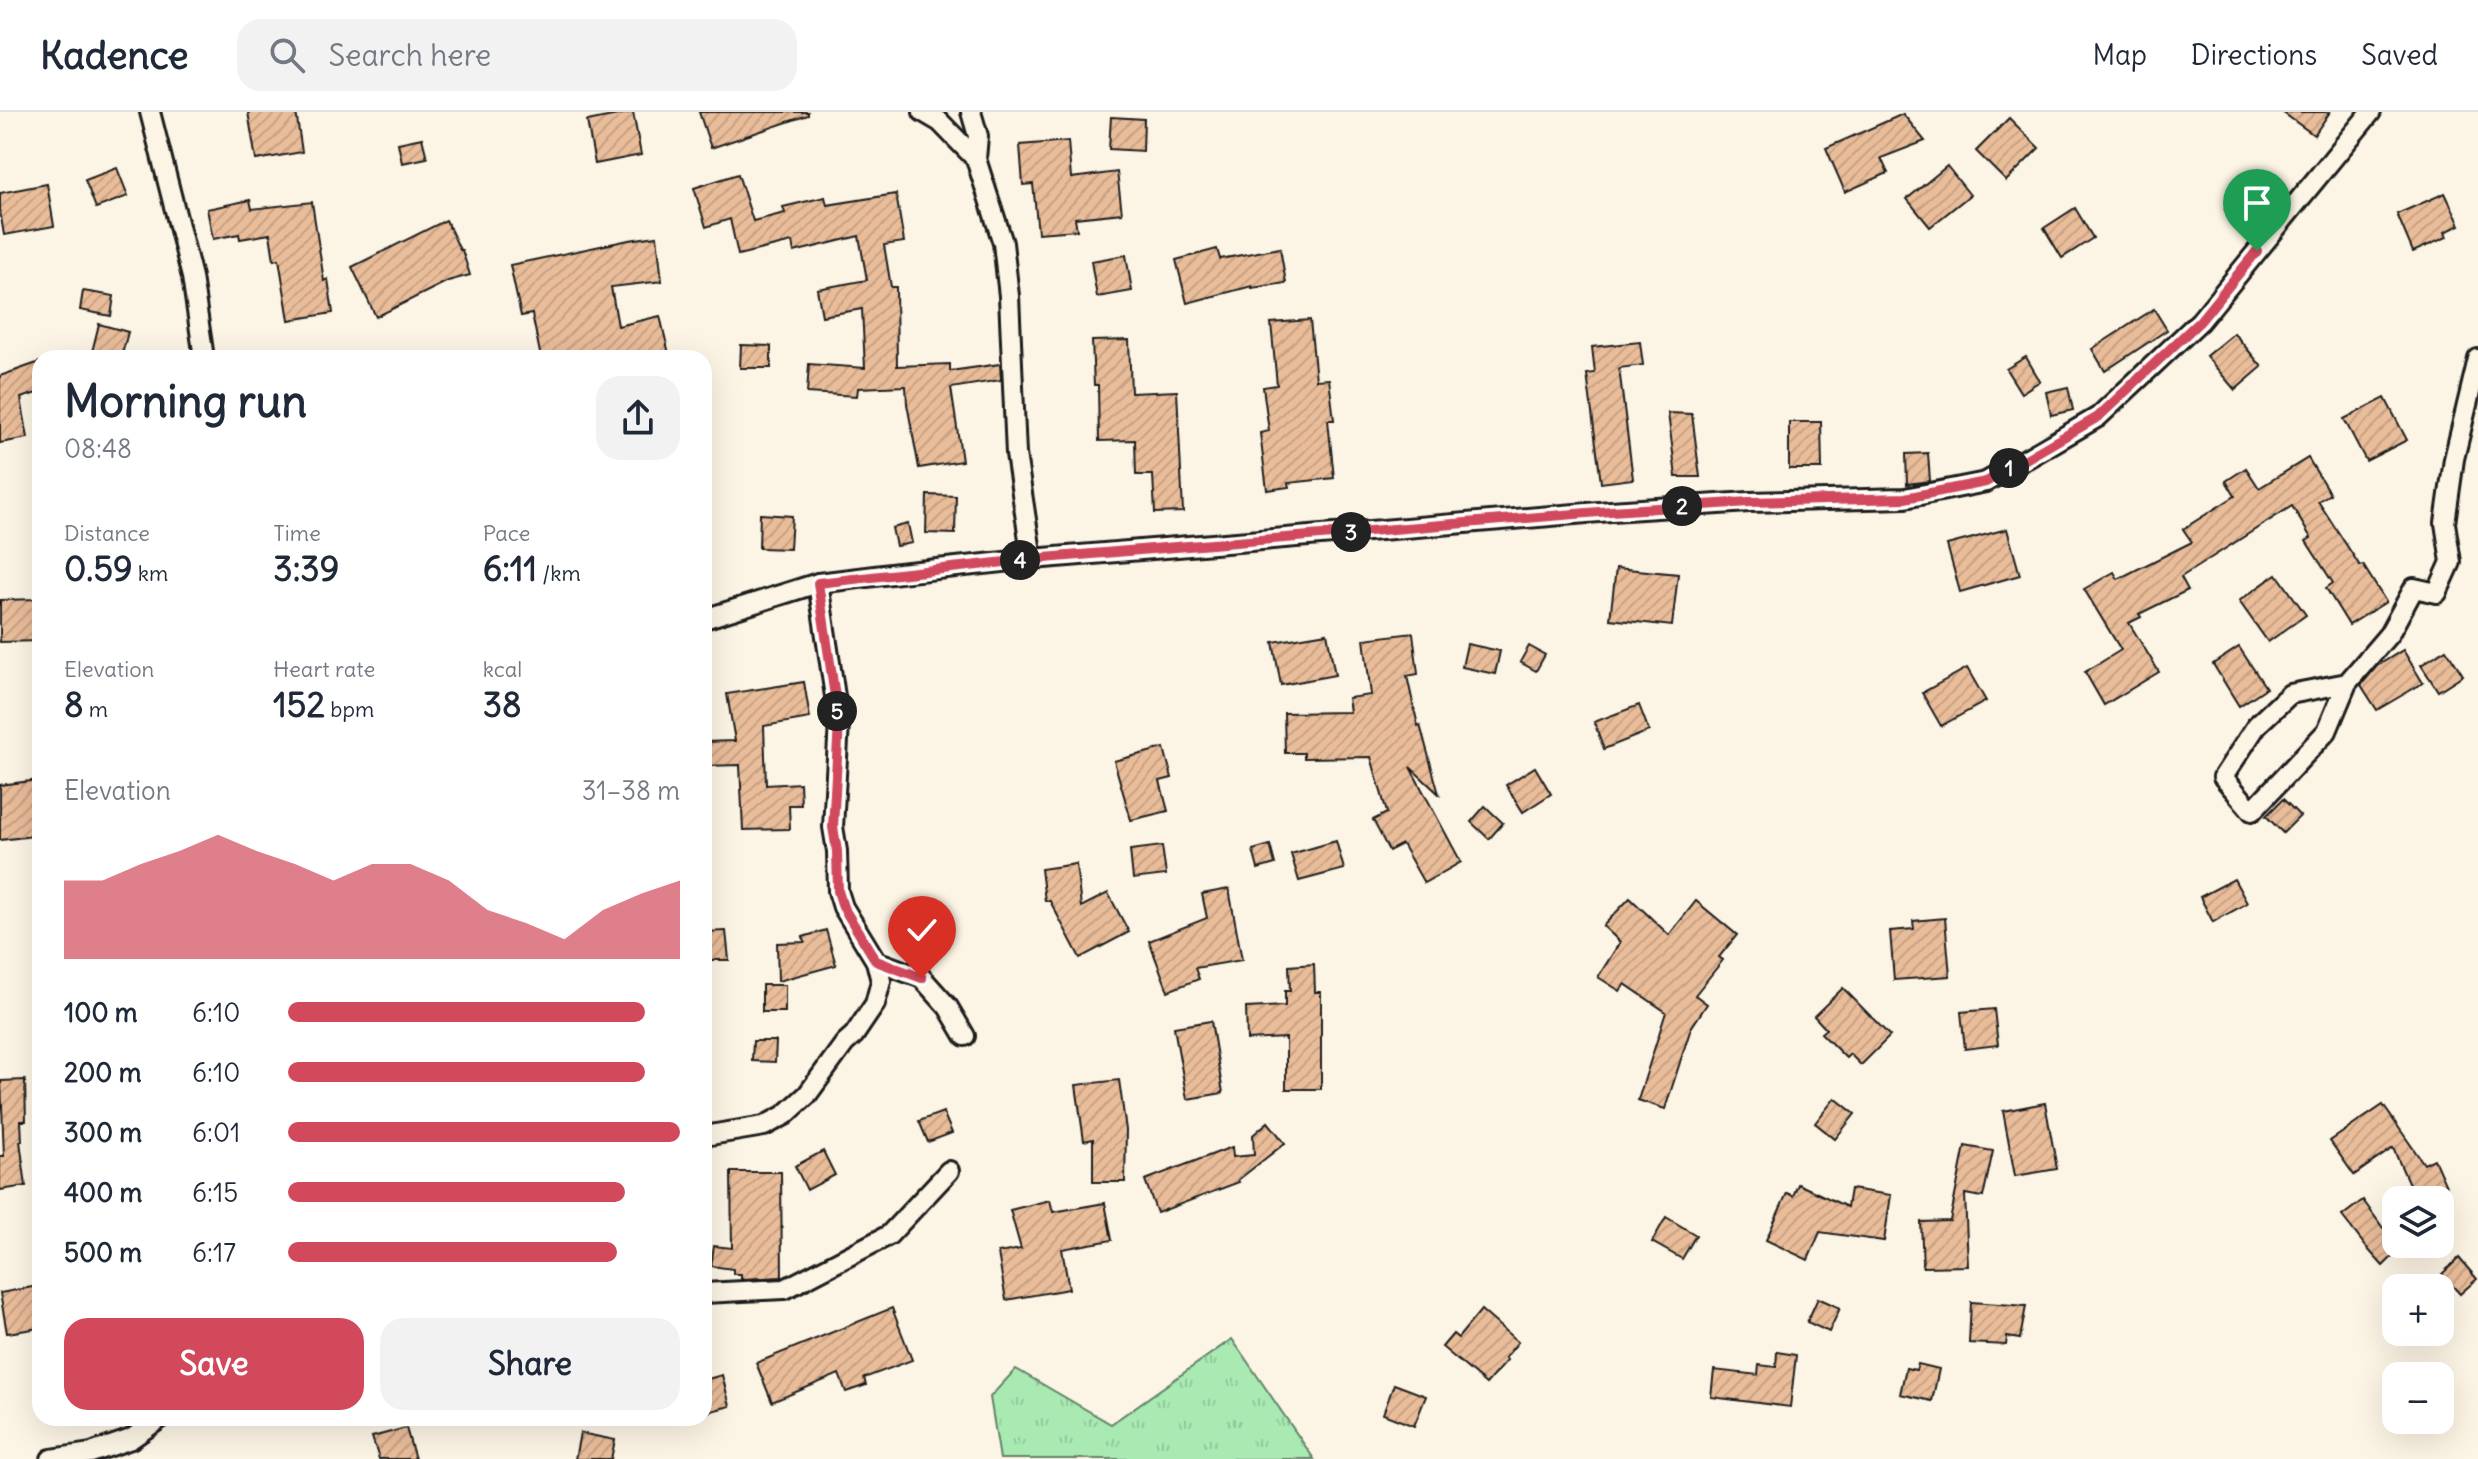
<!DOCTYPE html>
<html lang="en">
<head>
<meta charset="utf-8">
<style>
  :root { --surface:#fff; --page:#f2f2f3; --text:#1f2937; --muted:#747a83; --line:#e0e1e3; --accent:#d1495b }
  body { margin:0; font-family:Delius,sans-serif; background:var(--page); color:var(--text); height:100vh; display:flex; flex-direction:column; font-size:30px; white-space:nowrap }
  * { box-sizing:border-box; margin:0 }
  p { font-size:26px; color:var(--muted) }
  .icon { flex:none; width:44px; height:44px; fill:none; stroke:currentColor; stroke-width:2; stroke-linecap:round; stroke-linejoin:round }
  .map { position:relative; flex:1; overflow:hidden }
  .side { position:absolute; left:32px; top:238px; width:680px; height:1076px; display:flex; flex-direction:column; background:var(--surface); border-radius:24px; box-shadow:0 8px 32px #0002 }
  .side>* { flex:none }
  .buttons { position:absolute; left:2382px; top:1074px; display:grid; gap:16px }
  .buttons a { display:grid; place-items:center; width:72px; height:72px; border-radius:16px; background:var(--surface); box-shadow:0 8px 32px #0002; font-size:40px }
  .pin { position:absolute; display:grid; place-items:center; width:68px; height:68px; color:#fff; margin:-82px -34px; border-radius:50% 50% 50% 0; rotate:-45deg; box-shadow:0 0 8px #0007 }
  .pin .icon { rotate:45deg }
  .km { position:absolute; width:40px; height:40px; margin:-20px; border-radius:50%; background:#222; color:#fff; font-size:22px; line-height:40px; text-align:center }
  .round { display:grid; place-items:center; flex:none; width:84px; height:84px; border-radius:24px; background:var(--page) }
  .summary { display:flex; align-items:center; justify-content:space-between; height:136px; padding:0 32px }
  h1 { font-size:44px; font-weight:700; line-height:60px }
  .stats { display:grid; grid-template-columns:repeat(3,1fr); gap:12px; height:136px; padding:8px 32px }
  .stats div { display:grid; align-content:center }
  .stats b { font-size:34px; font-weight:700 }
  .stats small { font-size:22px; font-weight:400 }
  .stats p { font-size:22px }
  .chart { height:224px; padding:16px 32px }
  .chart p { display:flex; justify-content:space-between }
  .chart svg { width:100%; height:144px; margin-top:8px; fill:var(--accent); opacity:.7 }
  .primary-button { display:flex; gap:16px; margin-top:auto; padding:16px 32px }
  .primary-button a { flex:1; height:92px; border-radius:24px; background:var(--accent); color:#fff; font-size:32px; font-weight:700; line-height:92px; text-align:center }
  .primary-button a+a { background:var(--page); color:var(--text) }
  ul { padding:0 32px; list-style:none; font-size:26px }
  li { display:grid; grid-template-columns:128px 96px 1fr; align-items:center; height:60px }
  li i { height:20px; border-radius:10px; background:var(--accent) }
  header { display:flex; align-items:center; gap:48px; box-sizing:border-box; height:112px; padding:0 40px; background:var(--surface); border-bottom:2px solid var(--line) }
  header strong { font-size:38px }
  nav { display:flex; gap:44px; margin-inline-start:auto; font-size:28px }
  .search { width:560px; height:72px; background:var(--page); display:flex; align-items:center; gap:20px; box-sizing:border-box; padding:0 28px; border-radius:24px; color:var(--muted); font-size:30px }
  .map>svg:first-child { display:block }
  .grass { fill:url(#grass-tufts); stroke:#628368; stroke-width:2 }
  .building { fill:url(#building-hatch); stroke:#1c1c1c; stroke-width:2 }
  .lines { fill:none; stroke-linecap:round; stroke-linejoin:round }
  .street-casing { stroke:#1c1c1c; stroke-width:24 }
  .street { stroke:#fcf5e5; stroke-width:18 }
  .route-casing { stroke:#fff; stroke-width:16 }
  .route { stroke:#d1495b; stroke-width:10 }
</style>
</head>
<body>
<header>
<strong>Kadence</strong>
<div class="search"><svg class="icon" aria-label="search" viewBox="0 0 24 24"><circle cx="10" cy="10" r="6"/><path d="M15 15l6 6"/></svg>Search here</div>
<nav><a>Map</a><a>Directions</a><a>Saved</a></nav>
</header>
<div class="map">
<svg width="2478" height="1347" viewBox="0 0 2478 1347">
  <defs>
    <pattern id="grass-tufts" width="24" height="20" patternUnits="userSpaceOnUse" patternTransform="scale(2)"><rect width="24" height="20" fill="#a9eab3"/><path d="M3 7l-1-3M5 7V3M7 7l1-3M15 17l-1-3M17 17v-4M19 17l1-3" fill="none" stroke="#91c899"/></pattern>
    <pattern id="building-hatch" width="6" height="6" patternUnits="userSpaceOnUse" patternTransform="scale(2)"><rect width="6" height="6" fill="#eabd9a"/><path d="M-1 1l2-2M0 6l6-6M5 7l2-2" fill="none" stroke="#c8a284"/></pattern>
  </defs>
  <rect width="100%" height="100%" fill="#fcf5e5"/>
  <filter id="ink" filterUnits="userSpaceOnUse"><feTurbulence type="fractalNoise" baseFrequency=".0125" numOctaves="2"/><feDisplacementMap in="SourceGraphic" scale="16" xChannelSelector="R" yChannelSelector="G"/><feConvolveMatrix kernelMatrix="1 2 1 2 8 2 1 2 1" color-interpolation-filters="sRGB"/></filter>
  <g filter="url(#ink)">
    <polygon class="grass" points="1232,1227 1314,1347 1000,1347 990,1285 1016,1257 1111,1312"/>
    <g class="building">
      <polygon points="248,0 296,0 302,40 256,48"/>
      <polygon points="633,0 641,43 595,52 587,9"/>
      <polygon points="699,0 808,0 808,3 711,36"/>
      <polygon points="2282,0 2330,0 2314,23"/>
      <polygon points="1903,2 1925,29 1881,46 1888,61 1845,80 1826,36"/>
      <polygon points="1111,5 1144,7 1143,39 1109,37"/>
      <polygon points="2009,6 2039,36 2006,69 1976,39"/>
      <polygon points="422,26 427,46 402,51 398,31"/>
      <polygon points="1068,29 1071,66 1117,60 1122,101 1075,106 1077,118 1038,121 1033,72 1023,73 1020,33"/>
      <polygon points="1947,54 1970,83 1930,115 1907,87"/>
      <polygon points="117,56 128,84 96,96 85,68"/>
      <polygon points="2250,59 2282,80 2257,118 2225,98"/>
      <polygon points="738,62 753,109 785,101 783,95 825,85 827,93 896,82 904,130 884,133 891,175 896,175 897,254 950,252 950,259 1000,252 1001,268 951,276 962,349 919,356 907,292 906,274 858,276 857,284 807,281 809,252 865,256 862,197 822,204 817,177 867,168 859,124 794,140 792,130 738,143 730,107 706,115 694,76"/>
      <polygon points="47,72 54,114 4,123 0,99 0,81"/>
      <polygon points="2445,81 2460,113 2445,120 2447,125 2413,140 2397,102"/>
      <polygon points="250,88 252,97 312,90 324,169 328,167 333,201 289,208 279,147 274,148 270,122 240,127 239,122 213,127 207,97"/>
      <polygon points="2075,96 2093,126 2062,146 2044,116"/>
      <polygon points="446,108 460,138 462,138 470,163 448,169 376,205 352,155"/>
      <polygon points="657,124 662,169 611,175 618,214 660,204 670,246 541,246 532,202 521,204 510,153 629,128"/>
      <polygon points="1280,136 1286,171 1252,176 1252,174 1187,191 1176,148 1217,137 1220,147"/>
      <polygon points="1126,143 1132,179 1097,185 1091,149"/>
      <polygon points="83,179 114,184 111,204 80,198"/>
      <polygon points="2154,197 2167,218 2105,259 2092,237"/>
      <polygon points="1310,208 1316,268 1329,267 1334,308 1328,308 1334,366 1288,371 1289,375 1267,378 1260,321 1269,319 1263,275 1277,273 1271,211"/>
      <polygon points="99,212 128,220 121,246 92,240"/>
      <polygon points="2234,221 2262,255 2235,278 2206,244"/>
      <polygon points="1129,228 1131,281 1177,279 1183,400 1155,401 1153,363 1136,363 1135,328 1099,329 1098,273 1094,273 1092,229"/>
      <polygon points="1640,230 1643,253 1619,256 1633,367 1601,371 1587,262 1595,261 1592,235"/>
      <polygon points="741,233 771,234 771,256 740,256"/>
      <polygon points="2026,245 2040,269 2021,281 2006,257"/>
      <polygon points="40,250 40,280 21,286 28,326 0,331 0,264"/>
      <polygon points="2068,275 2073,298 2051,303 2046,280"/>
      <polygon points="2385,286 2407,328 2366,349 2344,307"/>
      <polygon points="1668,301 1692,302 1700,365 1676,365"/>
      <polygon points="1789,310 1821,310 1822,357 1789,357"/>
      <polygon points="1928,341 1930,369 1907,372 1906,342"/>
      <polygon points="2308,346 2330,382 2318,389 2360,454 2363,453 2386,490 2349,513 2326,476 2333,471 2306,429 2311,426 2292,394 2181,465 2188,478 2139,502 2141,505 2129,511 2159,560 2104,593 2085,560 2121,538 2084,477 2114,460 2118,467 2192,430 2183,417 2235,384 2226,369 2246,356 2259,376"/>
      <polygon points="927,383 956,384 955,422 926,421"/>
      <polygon points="760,402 792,404 790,437 759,436"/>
      <polygon points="908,412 912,431 896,434 892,416"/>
      <polygon points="2007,417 2020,463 1960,480 1947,433"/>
      <polygon points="1616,456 1678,462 1672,514 1610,507"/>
      <polygon points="2277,462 2306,503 2268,530 2239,489"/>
      <polygon points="40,487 40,529 0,530 0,488"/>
      <polygon points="1327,521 1335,563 1281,573 1273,530"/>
      <polygon points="1413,521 1418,562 1407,564 1418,614 1420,613 1439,682 1410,655 1461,750 1424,771 1402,732 1389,739 1373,708 1387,701 1371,645 1304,646 1304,641 1285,641 1284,601 1350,600 1348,586 1371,583 1364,527"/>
      <polygon points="1467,532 1500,539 1495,562 1462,555"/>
      <polygon points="1529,534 1545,543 1536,559 1520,550"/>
      <polygon points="2239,535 2266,576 2239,594 2213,552"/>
      <polygon points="2446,537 2463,563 2438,579 2421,553"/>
      <polygon points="2403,538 2423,571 2377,598 2361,573 2377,554"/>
      <polygon points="1967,556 1986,589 1941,614 1922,581"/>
      <polygon points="804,570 810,606 764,614 766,673 800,671 801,693 789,693 790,717 743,718 740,653 704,654 704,630 735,629 727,582"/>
      <polygon points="1639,593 1649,619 1604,637 1594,610"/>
      <polygon points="1164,636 1172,666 1160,669 1168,699 1131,708 1114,649"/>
      <polygon points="1535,655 1551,682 1523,700 1506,673"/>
      <polygon points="40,668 40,723 0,728 0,673"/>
      <polygon points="2283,687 2300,704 2283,721 2266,704"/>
      <polygon points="1485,694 1503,711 1489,727 1471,710"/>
      <polygon points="1336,729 1344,757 1299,769 1291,742"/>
      <polygon points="1270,733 1275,752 1258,757 1253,738"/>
      <polygon points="1162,734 1166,763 1133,767 1130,738"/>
      <polygon points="1076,752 1081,795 1108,781 1129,820 1080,846 1050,789 1045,789 1041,757"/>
      <polygon points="2234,767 2247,791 2213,810 2200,785"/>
      <polygon points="1229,777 1242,848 1195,856 1199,867 1168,879 1149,829 1207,806 1202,782"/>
      <polygon points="1630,786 1669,823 1696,789 1737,823 1719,845 1723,848 1695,883 1707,892 1691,916 1665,997 1638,988 1666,900 1625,872 1620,879 1598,865 1620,830 1603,814"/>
      <polygon points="1945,806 1950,864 1894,868 1890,819 1914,817 1913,809"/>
      <polygon points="826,818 836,853 778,869 777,831 805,830 803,825"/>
      <polygon points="726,819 729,848 704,848 704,820"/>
      <polygon points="1314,852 1315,880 1321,880 1321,977 1286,977 1286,926 1247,928 1246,896 1285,894 1285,879 1290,879 1289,854"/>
      <rect x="762" y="873" width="23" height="27"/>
      <polygon points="1843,876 1890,924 1861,953 1850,942 1846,946 1821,921 1826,917 1814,904"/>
      <polygon points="1994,897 1998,933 1965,937 1961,900"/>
      <polygon points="1211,909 1223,981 1187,987 1174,915"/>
      <polygon points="753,929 776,929 775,950 752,949"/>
      <polygon points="25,968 26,1009 21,1009 22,1029 20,1029 26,1074 0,1078 0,1044 4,1044 1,969"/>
      <polygon points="1119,968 1126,1018 1125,1070 1093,1070 1093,1027 1084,1029 1076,973"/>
      <polygon points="1835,986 1855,1002 1835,1027 1815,1011"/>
      <polygon points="2045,991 2057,1057 2015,1064 2003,999"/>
      <polygon points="2383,993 2424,1052 2434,1047 2452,1088 2416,1088 2393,1036 2354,1063 2330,1029"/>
      <polygon points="943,1000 952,1021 928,1030 919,1009"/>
      <polygon points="1268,1010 1285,1031 1238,1068 1239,1070 1157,1101 1145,1068 1232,1035 1233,1045 1254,1043 1253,1023"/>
      <polygon points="1965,1034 1993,1039 1983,1085 1965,1082 1968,1154 1923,1155 1921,1110 1950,1109"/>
      <polygon points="823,1039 835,1063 807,1078 795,1054"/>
      <polygon points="731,1060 781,1060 782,1165 741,1167 741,1162 733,1162 733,1157 711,1154 714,1134 732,1136"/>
      <polygon points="1798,1072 1847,1095 1850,1077 1891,1083 1884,1129 1820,1120 1808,1148 1766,1128 1787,1081 1793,1084"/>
      <polygon points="1050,1088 1053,1100 1105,1091 1112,1128 1062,1137 1069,1177 1006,1188 998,1141 1021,1137 1010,1098"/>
      <polygon points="2363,1088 2383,1116 2385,1114 2396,1124 2396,1132 2404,1133 2383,1154 2367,1136 2342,1104"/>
      <polygon points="1666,1105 1696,1123 1682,1147 1652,1130"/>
      <polygon points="2459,1146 2477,1167 2460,1182 2442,1162"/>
      <polygon points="38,1174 40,1216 7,1221 0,1181"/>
      <polygon points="1818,1186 1840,1196 1829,1220 1807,1210"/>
      <polygon points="1971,1190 2026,1194 2020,1227 2007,1225 2006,1233 1969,1231"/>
      <polygon points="892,1196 912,1248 864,1266 866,1273 846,1280 839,1262 772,1290 756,1251"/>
      <polygon points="1481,1198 1518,1230 1505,1246 1507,1248 1486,1272 1442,1235 1453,1222 1458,1226"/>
      <polygon points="1777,1240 1796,1243 1790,1295 1711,1285 1714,1258 1758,1263 1759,1253 1776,1255"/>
      <polygon points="1918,1252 1939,1257 1932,1289 1900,1282 1906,1256 1916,1258"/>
      <polygon points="722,1263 730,1294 704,1301 704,1268"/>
      <polygon points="1394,1272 1426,1284 1414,1314 1383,1302"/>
      <polygon points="406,1316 415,1347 379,1347 372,1325"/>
      <polygon points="580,1321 615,1328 611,1347 575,1347"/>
    </g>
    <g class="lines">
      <defs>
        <g id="street">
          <polyline points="150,0 192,165 204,246"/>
          <polyline points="923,0 940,10 976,47"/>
          <polyline points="971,0 978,24 976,47 1003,131 1009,184 1016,342 1032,447"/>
          <polyline points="704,507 818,471 899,461 1032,447 1611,399 1749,390 1905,386 1986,370 2098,305 2200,209 2371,0"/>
          <polyline points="2347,571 2290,582 2257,613 2223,665 2252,699 2327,619 2347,571 2389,522 2414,476 2437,481 2451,450 2445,411 2454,347 2478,247"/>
          <polyline points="876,849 922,866 948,895 965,924"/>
          <polyline points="704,1024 764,1014 785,1003 807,983 845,931 854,923 875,892 881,869 876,849 843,795 838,779 837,739 833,715 839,611 818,471"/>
          <polyline points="704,1181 785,1177 889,1123 949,1059"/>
          <polyline points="51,1347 91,1341 131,1327 161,1306"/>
        </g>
      </defs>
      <use href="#street" class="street-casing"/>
      <use href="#street" class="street"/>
    </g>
  </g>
  <g class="lines" filter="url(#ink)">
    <defs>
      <polyline id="route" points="922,866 876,849 843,795 838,779 837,739 833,715 839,611 818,471 1032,447 1611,399 1749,390 1905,386 1986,370 2098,305 2200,209 2257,139"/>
    </defs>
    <use href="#route" class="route-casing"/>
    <use href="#route" class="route"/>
  </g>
</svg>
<div class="buttons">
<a><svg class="icon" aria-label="layers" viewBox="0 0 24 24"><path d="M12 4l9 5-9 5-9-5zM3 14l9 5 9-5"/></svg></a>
<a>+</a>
<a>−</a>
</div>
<div class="pin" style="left:2257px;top:139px;background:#1e9e55"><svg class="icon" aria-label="arrive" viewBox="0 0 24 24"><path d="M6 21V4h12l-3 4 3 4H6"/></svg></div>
<div class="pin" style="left:922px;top:866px;background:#d93025"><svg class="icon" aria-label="check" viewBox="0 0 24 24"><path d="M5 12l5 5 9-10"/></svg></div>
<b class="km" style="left:2009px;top:356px">1</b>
<b class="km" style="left:1682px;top:394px">2</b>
<b class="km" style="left:1351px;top:420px">3</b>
<b class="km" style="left:1020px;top:448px">4</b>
<b class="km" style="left:837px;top:599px">5</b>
<section class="side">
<div class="summary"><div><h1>Morning run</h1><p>08:48</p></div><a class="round"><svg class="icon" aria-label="share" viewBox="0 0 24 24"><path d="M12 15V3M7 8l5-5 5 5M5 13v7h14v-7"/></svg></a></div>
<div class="stats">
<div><p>Distance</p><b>0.59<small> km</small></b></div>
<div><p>Time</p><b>3:39</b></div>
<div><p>Pace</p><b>6:11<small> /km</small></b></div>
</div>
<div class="stats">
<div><p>Elevation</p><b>8<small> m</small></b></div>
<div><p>Heart rate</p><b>152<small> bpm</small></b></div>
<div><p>kcal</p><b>38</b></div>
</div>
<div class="chart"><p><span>Elevation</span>31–38 m</p>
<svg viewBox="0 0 160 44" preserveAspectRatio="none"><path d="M0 44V20L10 20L20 15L30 11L40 6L50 11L60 15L70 20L80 15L90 15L100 20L110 29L120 33L130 38L140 29L150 24L160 20V44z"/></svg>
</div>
<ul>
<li><b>100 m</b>6:10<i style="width:91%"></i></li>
<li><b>200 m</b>6:10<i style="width:91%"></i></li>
<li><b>300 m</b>6:01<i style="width:100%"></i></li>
<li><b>400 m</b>6:15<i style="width:86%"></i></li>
<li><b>500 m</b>6:17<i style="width:84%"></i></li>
</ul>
<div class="primary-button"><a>Save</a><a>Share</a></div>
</section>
</div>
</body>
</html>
